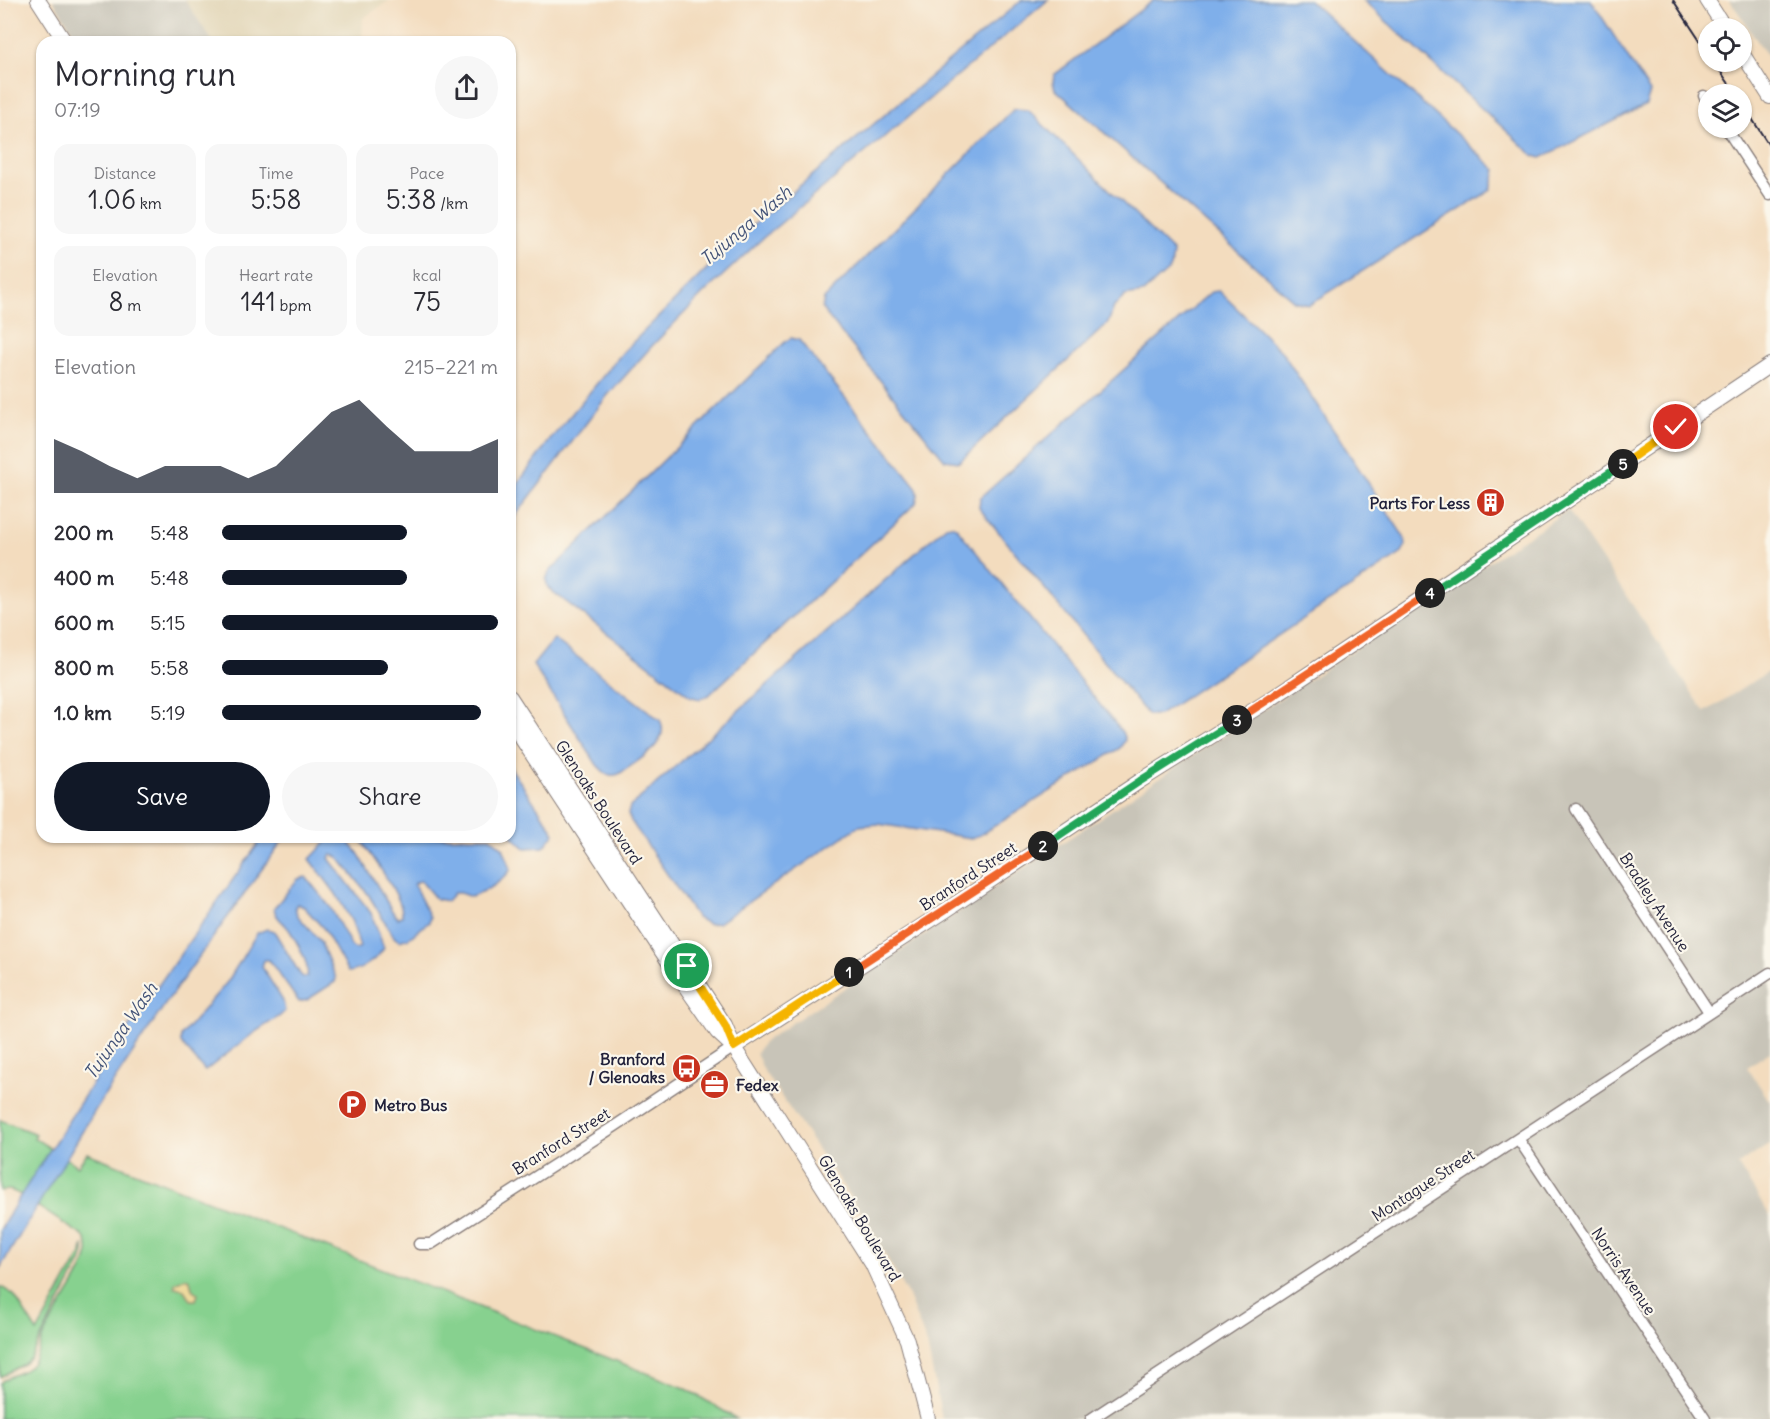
<!DOCTYPE html>
<html lang="en">
<head>
<meta charset="utf-8">
<style>
  :root { --surface:#fff; --page:#f7f7f7; --text:#2b2b33; --muted:#7c7c81; --accent:#111827 }
  body { margin:0; font-family:Delius,sans-serif; background:var(--page); color:var(--text); height:100vh; display:flex; flex-direction:column; font-size:22px; white-space:nowrap }
  * { box-sizing:border-box; margin:0 }
  p { font-size:20px; color:var(--muted) }
  .icon { flex:none; width:33px; height:33px; fill:none; stroke:currentColor; stroke-width:2; stroke-linecap:round; stroke-linejoin:round }
  .map { position:relative; flex:1; overflow:hidden }
  .drawer { position:absolute; left:36px; top:36px; width:480px; height:807px; display:flex; flex-direction:column; background:var(--surface); border-radius:18px; box-shadow:0 2px 4px #0004 }
  .drawer>* { flex:none }
  .buttons { position:absolute; left:1698px; top:18px; display:grid; gap:12px }
  .buttons a { display:grid; place-items:center; width:54px; height:54px; border-radius:50%; background:var(--surface); box-shadow:0 2px 4px #0004; font-size:30px }
  .pin { position:absolute; display:grid; place-items:center; width:51px; height:51px; color:#fff; margin:-26px; border:3px solid #fff; border-radius:50%; box-shadow:0 2px 6px #0007 }
  .km { position:absolute; width:30px; height:30px; margin:-15px; border-radius:50%; background:#222; color:#fff; font-size:16px; line-height:30px; text-align:center }
  .round { display:grid; place-items:center; flex:none; width:63px; height:63px; border-radius:32px; background:var(--page) }
  .overview { display:flex; align-items:center; justify-content:space-between; height:102px; padding:0 18px }
  h1 { font-size:33px; font-weight:600; line-height:45px }
  .stats { display:grid; grid-template-columns:repeat(3,1fr); gap:9px; height:102px; padding:6px 18px }
  .stats div { display:grid; align-content:center; border-radius:15px; background:var(--page); text-align:center }
  .stats b { font-size:26px; font-weight:600 }
  .stats small { font-size:16px; font-weight:400 }
  .stats p { font-size:16px }
  .chart { height:168px; padding:12px 18px }
  .chart p { display:flex; justify-content:space-between }
  .chart svg { width:100%; height:108px; margin-top:6px; fill:var(--accent); opacity:.7 }
  .primary-button { display:flex; gap:12px; margin-top:auto; padding:12px 18px }
  .primary-button a { flex:1; height:69px; border-radius:36px; background:var(--accent); color:#fff; font-size:24px; font-weight:600; line-height:69px; text-align:center }
  .primary-button a+a { background:var(--page); color:var(--text) }
  ul { padding:0 18px; list-style:none; font-size:20px }
  li { display:grid; grid-template-columns:96px 72px 1fr; align-items:center; height:45px }
  li i { height:15px; border-radius:8px; background:var(--accent) }
  .map>svg:first-child { display:block }
  .built { fill:#e2d6b7 }
  .industrial { fill:#c8c4b8 }
  .green { fill:#87d18f; stroke:#547a65; stroke-width:1.5 }
  .sand { fill:#eeda9e; stroke:#887e6c; stroke-width:1.5 }
  .water { fill:#7fafea; stroke:#506892; stroke-width:1.5 }
  .lines { fill:none; stroke-linecap:round; stroke-linejoin:round }
  .minor-casing { stroke:#8a7f7c; stroke-width:13 }
  .major-casing { stroke:#8a7f7c; stroke-width:16 }
  .minor { stroke:#fff; stroke-width:10 }
  .major { stroke:#fff; stroke-width:14 }
  .rail { stroke:#22223b; stroke-width:2 }
  .split-1-casing { stroke:#fff; stroke-width:12 }
  .split-2-casing { stroke:#fff; stroke-width:12 }
  .split-3-casing { stroke:#fff; stroke-width:12 }
  .split-4-casing { stroke:#fff; stroke-width:12 }
  .split-5-casing { stroke:#fff; stroke-width:12 }
  .split-6-casing { stroke:#fff; stroke-width:12 }
  .split-1 { stroke:#f5b400; stroke-width:8 }
  .split-2 { stroke:#f0652b; stroke-width:8 }
  .split-3 { stroke:#22a559; stroke-width:8 }
  .split-4 { stroke:#f0652b; stroke-width:8 }
  .split-5 { stroke:#22a559; stroke-width:8 }
  .split-6 { stroke:#f5b400; stroke-width:8 }
  .labels { text-anchor:middle; stroke-width:4.5; stroke-linejoin:round; paint-order:stroke }
  .poi-label { font-size:16px; font-weight:bold; fill:#22223b; stroke:#fbf7ec; text-anchor:end }
  .street-label { font-size:16px; fill:#22223b; stroke:#fbf7ec }
  .water-label { font-size:18px; font-style:italic; fill:#435378; stroke:#fbf7ec }
</style>
</head>
<body>
<div class="map">
<svg width="1770" height="1419" viewBox="0 0 1770 1419">
  <rect width="100%" height="100%" fill="#fbf7ec"/>
  <filter id="ink" filterUnits="userSpaceOnUse"><feTurbulence type="fractalNoise" baseFrequency=".0167" numOctaves="2"/><feDisplacementMap in="SourceGraphic" scale="12" xChannelSelector="R" yChannelSelector="G"/><feConvolveMatrix kernelMatrix="1 2 1 2 8 2 1 2 1" color-interpolation-filters="sRGB"/></filter>
  <filter id="wash" filterUnits="userSpaceOnUse"><feTurbulence type="fractalNoise" baseFrequency=".008" numOctaves="4" result="noise"/><feDisplacementMap in="SourceGraphic" scale="24" xChannelSelector="R" yChannelSelector="G"/><feGaussianBlur stdDeviation="1.35" result="paint"/><feColorMatrix in="noise" values="0 0 0 0 0 0 0 0 0 0 0 0 0 0 0 0 0 1.4 0 .05"/><feComposite in="paint" operator="in"/></filter>
  <g filter="url(#wash)">
    <rect width="100%" height="100%" fill="#f3dcbe"/>
    <polygon class="built" points="185,0 390,0 363,18 362,42 213,42"/>
    <g class="industrial">
      <polygon points="53,0 185,0 213,42 79,42"/>
      <polygon points="1730,0 1770,0 1770,60"/>
      <polygon points="1568,510 1705,712 1770,671 1770,1052 1747,1067 1770,1102 1770,1144 1738,1165 1770,1216 1770,1419 942,1419 927,1344 907,1294 864,1216 765,1073 756,1053 765,1041 1197,753"/>
    </g>
    <g class="green">
      <path d="M0 1120 36 1134 34 1138 78 1166 87 1153 685 1388 737 1419H0V1383C9 1374 24 1374 32 1364 37 1357 39 1347 42 1339 54 1313 82 1279 88 1253 89 1246 87 1241 83 1236L19 1194 10 1190 0 1191Z"/>
      <polygon points="84,1244 84,1253 81,1262 30,1358 24,1364 0,1377 0,1286 14,1295 37,1332 82,1252"/>
    </g>
    <polygon class="sand" points="185,1278 190,1280 192,1289 198,1294 196,1300 191,1300 183,1289 175,1287 175,1283"/>
    <g class="water">
      <polygon points="1022,0 1048,0 763,238 702,295 652,346 607,396 510,523 510,494 550,440 623,352 740,236"/>
      <polygon points="1154,0 1309,0 1496,170 1491,190 1309,305 1294,301 1055,89 1053,82 1054,75"/>
      <polygon points="1363,0 1591,0 1650,92 1646,105 1541,158 1534,156"/>
      <polygon points="1014,109 1028,110 1173,252 1171,268 1143,293 1125,296 1114,307 1108,323 959,462 945,460 822,309 824,299"/>
      <polygon points="1219,291 1282,352 1404,537 1406,545 1402,553 1159,715 1148,715 979,508 980,498 1211,292"/>
      <polygon points="791,338 799,340 917,488 918,495 916,503 709,695 699,699 690,696 548,588 546,580 549,572 786,341"/>
      <polygon points="951,525 956,527 1122,732 1125,740 1120,748 980,835 971,838 878,824 859,826 718,923 708,924 697,918 631,821 628,814 630,807 946,526"/>
      <path d="M554 639 660 720C672 744 635 762 619 774 608 778 605 773 597 765L533 665Z"/>
      <polygon points="510,767 555,833 544,847 525,848 510,834"/>
      <polygon points="263,837 285,837 168,1000 99,1104 0,1268 0,1230 19,1198 124,1034"/>
      <path d="M331 837H345L358 853 394 914 398 918 402 916C405 899 369 853 359 837H490L503 848 511 869C502 883 486 891 471 897L460 893H454L447 901 436 899 421 881 416 882 414 885 430 917 429 922 409 938 399 941 394 937 368 894 338 857 332 855 329 858 331 861 371 913 384 948C378 958 360 972 348 972L324 929 304 907 297 904 295 907 297 915 320 941 336 978 335 982 307 1000 299 1002 269 960H264L262 967 283 1001 285 1011 280 1016 255 1032 205 1071 181 1043V1036L228 981 257 933 267 929 274 931 300 974 303 977H307C310 964 297 942 290 931 285 923 275 918 274 908L298 879 306 877 330 907 352 947 356 949 360 947 352 922 336 894 310 859Z"/>
    </g>
  </g>
  <g filter="url(#ink)">
    <g class="lines">
      <defs>
        <g id="minor">
          <polyline points="1704,96 1708,102"/>
          <polyline points="1726,128 1770,195"/>
          <polyline points="1576,809 1709,1012"/>
          <polyline points="1519,1140 1705,1419"/>
          <polyline points="419,1244 431,1244 615,1126 734,1047"/>
          <polyline points="1091,1419 1770,973"/>
        </g>
        <g id="major">
          <polyline points="38,0 65,42"/>
          <polyline points="1707,0 1725,28"/>
          <polyline points="1742,53 1770,97"/>
          <polyline points="510,697 725,1025 735,1049 872,1264 907,1340 928,1419"/>
          <polyline points="510,721 676,973 717,1032 730,1044"/>
          <polyline points="734,1047 945,911 1140,781 1268,701 1770,365"/>
        </g>
      </defs>
      <use href="#minor" class="minor-casing"/>
      <use href="#major" class="major-casing"/>
      <use href="#minor" class="minor"/>
      <use href="#major" class="major"/>
      <g class="rail">
        <polyline points="1673,0 1708,53"/>
        <polyline points="1714,62 1736,94"/>
        <polyline points="1742,103 1770,147"/>
      </g>
    </g>
  </g>
  <g class="lines" filter="url(#ink)">
    <defs>
      <polyline id="split-1" points="687,966 725,1025 734,1047 849,972"/>
      <polyline id="split-2" points="849,972 1043,846"/>
      <polyline id="split-3" points="1043,846 1140,781 1237,720"/>
      <polyline id="split-4" points="1237,720 1430,593"/>
      <polyline id="split-5" points="1430,593 1623,464"/>
      <polyline id="split-6" points="1623,464 1676,427"/>
    </defs>
    <use href="#split-1" class="split-1-casing"/>
    <use href="#split-2" class="split-2-casing"/>
    <use href="#split-3" class="split-3-casing"/>
    <use href="#split-4" class="split-4-casing"/>
    <use href="#split-5" class="split-5-casing"/>
    <use href="#split-6" class="split-6-casing"/>
    <use href="#split-1" class="split-1"/>
    <use href="#split-2" class="split-2"/>
    <use href="#split-3" class="split-3"/>
    <use href="#split-4" class="split-4"/>
    <use href="#split-5" class="split-5"/>
    <use href="#split-6" class="split-6"/>
  </g>
  <defs>
    <symbol id="building-disc" viewBox="-11 -11 22 22"><circle r="9.5" fill="#c8321e" stroke="#fbf7ec"/><path d="M-4-6H4V6H1V3H-1V6H-4ZM-2.5-4.3h1.7v1.8h-1.7ZM.8-4.3h1.7v1.8H.8ZM-2.5-1h1.7V.8h-1.7ZM.8-1h1.7V.8H.8Z" fill="#fff"/></symbol>
    <symbol id="bus-disc" viewBox="-11 -11 22 22"><circle r="9.5" fill="#c8321e" stroke="#fbf7ec"/><path d="M-5-6H5V4H4V6H2V4H-2V6H-4V4H-5ZM-3.5-4V0h7V-4ZM-3.5 1.2v1.5H-2V1.2ZM2 1.2v1.5H3.5V1.2Z" fill="#fff"/></symbol>
    <symbol id="office-disc" viewBox="-11 -11 22 22"><circle r="9.5" fill="#c8321e" stroke="#fbf7ec"/><path d="M-6-3h4V-5.5h4V-3h4V5H-6ZM-1-4.5V-3h2v-1.5ZM-6 0V1H6V0Z" fill="#fff"/></symbol>
    <symbol id="parking-disc" viewBox="-11 -11 22 22"><circle r="9.5" fill="#c8321e" stroke="#fbf7ec"/><path d="M-3.5-5.5H1a3.5 3.5 0 0 1 0 7H-1V5.5H-3.5ZM-1-3.4V-.6H.8a1.4 1.4 0 0 0 0-2.8Z" fill="#fff"/></symbol>
  </defs>
  <g fill-rule="evenodd">
    <use href="#building-disc" x="1474" y="486" width="33" height="33"/>
    <use href="#bus-disc" x="670" y="1052" width="33" height="33"/>
    <use href="#office-disc" x="698" y="1068" width="33" height="33"/>
    <use href="#parking-disc" x="336" y="1088" width="33" height="33"/>
  </g>
  <g class="labels">
    <g class="poi-label">
      <text x="1470" y="509">Parts For Less</text>
      <text x="665" y="1065">Branford<tspan x="665" dy="18">/ Glenoaks</tspan></text>
      <text x="736" y="1091" text-anchor="start">Fedex</text>
      <text x="374" y="1111" text-anchor="start">Metro Bus</text>
    </g>
    <g class="street-label">
      <text transform="translate(599 802) rotate(57)" y="6">Glenoaks Boulevard</text>
      <text transform="translate(968 876) rotate(-33)" y="6">Branford Street</text>
      <text transform="translate(1655 902) rotate(57)" y="6">Bradley Avenue</text>
      <text transform="translate(561 1141) rotate(-32)" y="6">Branford Street</text>
      <text transform="translate(1423 1185) rotate(-33)" y="6">Montague Street</text>
      <text transform="translate(860 1218) rotate(59)" y="6">Glenoaks Boulevard</text>
      <text transform="translate(1624 1271) rotate(56)" y="6">Norris Avenue</text>
    </g>
    <g class="water-label">
      <text transform="translate(746 226) rotate(-40)" y="6">Tujunga Wash</text>
      <text transform="translate(121 1031) rotate(-55)" y="6">Tujunga Wash</text>
    </g>
  </g>
</svg>
<div class="buttons">
<a><svg class="icon" aria-label="locate" viewBox="0 0 24 24"><circle cx="12" cy="12" r="6"/><path d="M12 2v4M12 18v4M2 12h4M18 12h4"/></svg></a>
<a><svg class="icon" aria-label="layers" viewBox="0 0 24 24"><path d="M12 4l9 5-9 5-9-5zM3 14l9 5 9-5"/></svg></a>
</div>
<div class="pin" style="left:687px;top:966px;background:#1e9e55"><svg class="icon" aria-label="arrive" viewBox="0 0 24 24"><path d="M6 21V4h12l-3 4 3 4H6"/></svg></div>
<div class="pin" style="left:1676px;top:427px;background:#d93025"><svg class="icon" aria-label="check" viewBox="0 0 24 24"><path d="M5 12l5 5 9-10"/></svg></div>
<b class="km" style="left:849px;top:972px">1</b>
<b class="km" style="left:1043px;top:846px">2</b>
<b class="km" style="left:1237px;top:720px">3</b>
<b class="km" style="left:1430px;top:593px">4</b>
<b class="km" style="left:1623px;top:464px">5</b>
<section class="drawer">
<div class="overview"><div><h1>Morning run</h1><p>07:19</p></div><a class="round"><svg class="icon" aria-label="share" viewBox="0 0 24 24"><path d="M12 15V3M7 8l5-5 5 5M5 13v7h14v-7"/></svg></a></div>
<div class="stats">
<div><p>Distance</p><b>1.06<small> km</small></b></div>
<div><p>Time</p><b>5:58</b></div>
<div><p>Pace</p><b>5:38<small> /km</small></b></div>
</div>
<div class="stats">
<div><p>Elevation</p><b>8<small> m</small></b></div>
<div><p>Heart rate</p><b>141<small> bpm</small></b></div>
<div><p>kcal</p><b>75</b></div>
</div>
<div class="chart"><p><span>Elevation</span>215–221 m</p>
<svg viewBox="0 0 160 44" preserveAspectRatio="none"><path d="M0 44V22L10 27L20 33L30 38L40 33L50 33L60 33L70 38L80 33L90 22L100 11L110 6L120 17L130 27L140 27L150 27L160 22V44z"/></svg>
</div>
<ul>
<li><b>200 m</b>5:48<i style="width:67%"></i></li>
<li><b>400 m</b>5:48<i style="width:67%"></i></li>
<li><b>600 m</b>5:15<i style="width:100%"></i></li>
<li><b>800 m</b>5:58<i style="width:60%"></i></li>
<li><b>1.0 km</b>5:19<i style="width:94%"></i></li>
</ul>
<div class="primary-button"><a>Save</a><a>Share</a></div>
</section>
</div>
</body>
</html>
